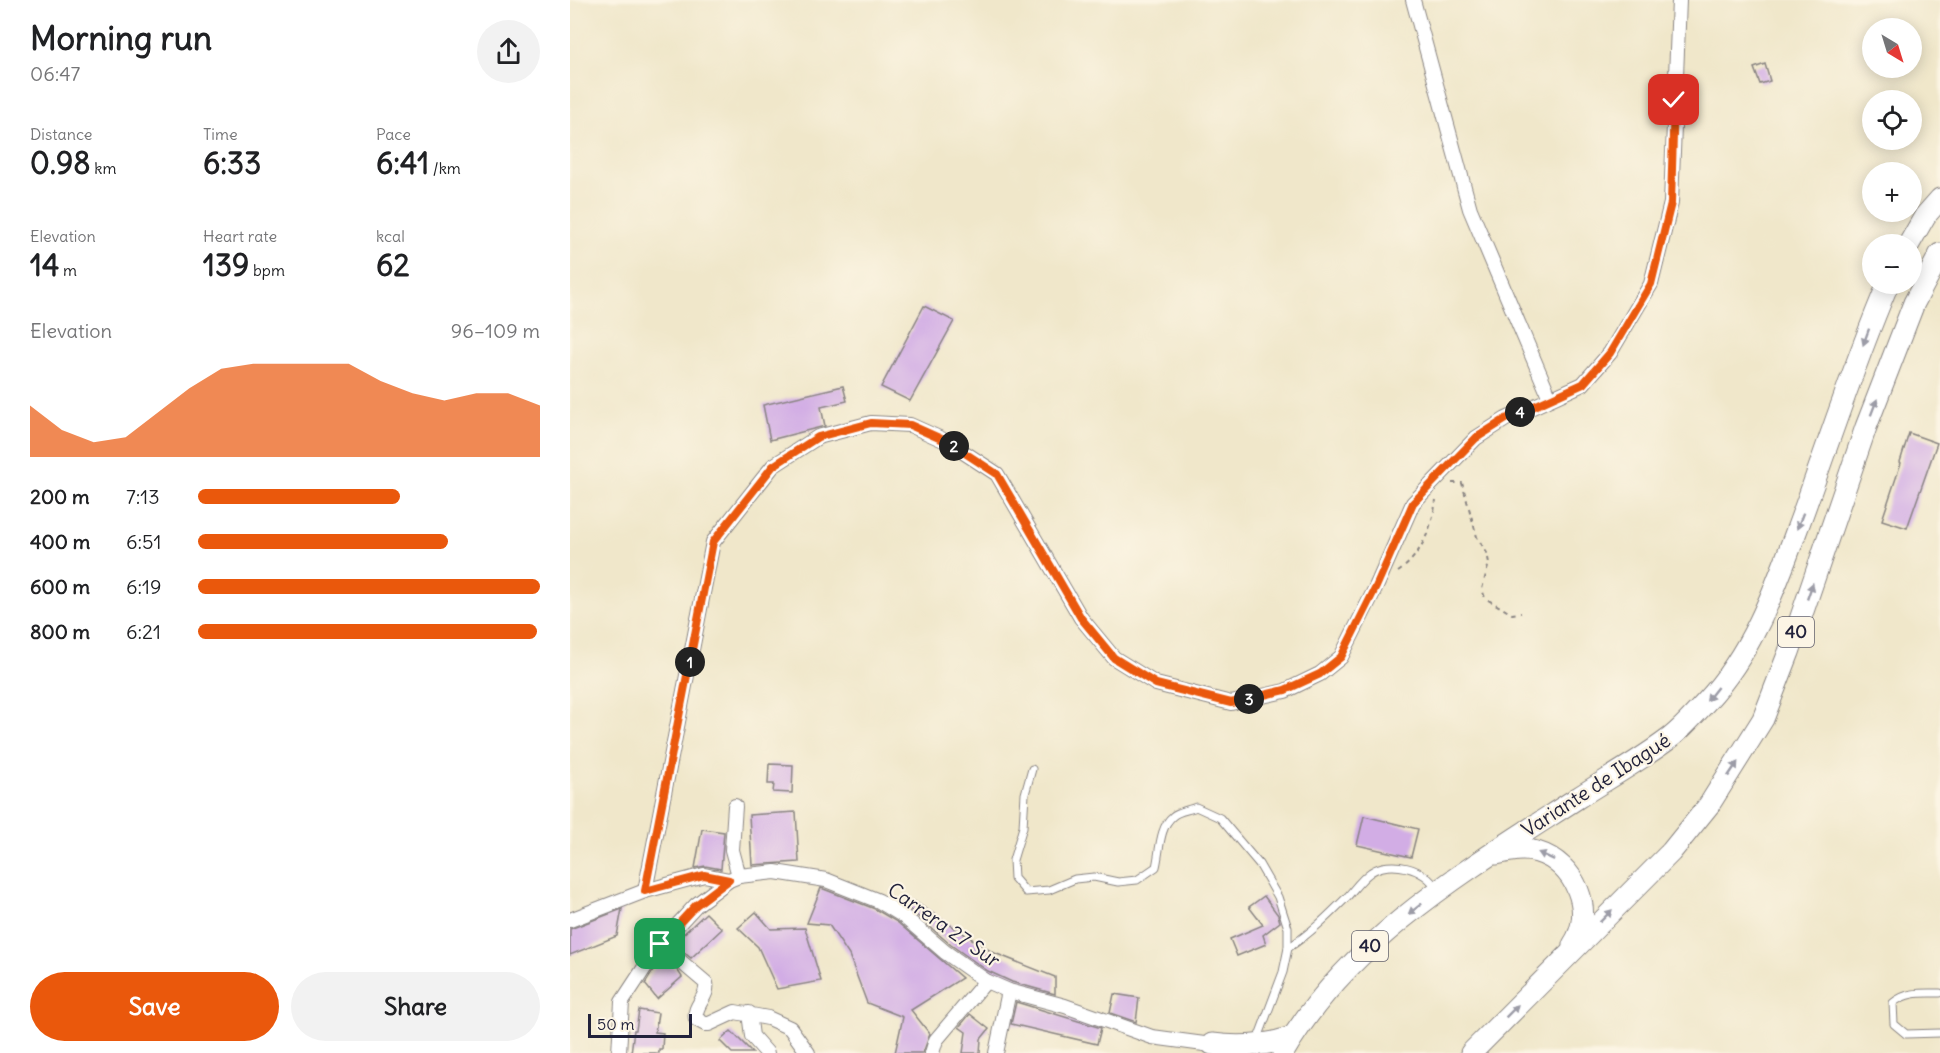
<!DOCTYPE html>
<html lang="en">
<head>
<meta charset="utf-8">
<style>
  :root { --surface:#fff; --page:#f2f2f2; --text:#202124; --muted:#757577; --accent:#ea580c }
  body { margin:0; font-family:Delius,sans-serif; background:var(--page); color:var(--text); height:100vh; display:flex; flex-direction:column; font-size:22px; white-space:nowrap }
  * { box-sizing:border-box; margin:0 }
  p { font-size:20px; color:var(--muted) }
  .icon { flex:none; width:33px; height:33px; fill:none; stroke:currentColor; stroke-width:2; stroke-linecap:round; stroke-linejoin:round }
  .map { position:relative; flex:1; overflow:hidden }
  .side { display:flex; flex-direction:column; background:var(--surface); width:570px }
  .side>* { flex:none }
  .needle { width:39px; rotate:142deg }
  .controls { position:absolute; left:1292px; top:18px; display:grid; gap:12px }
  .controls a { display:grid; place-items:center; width:60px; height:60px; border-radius:50%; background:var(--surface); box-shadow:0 3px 15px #0003; font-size:30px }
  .scale { position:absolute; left:18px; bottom:15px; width:104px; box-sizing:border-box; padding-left:6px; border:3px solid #22223b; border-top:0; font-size:16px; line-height:21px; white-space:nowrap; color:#22223b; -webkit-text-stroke:4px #fcf5e5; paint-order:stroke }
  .pin { position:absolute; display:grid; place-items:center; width:51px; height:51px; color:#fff; margin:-26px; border-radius:12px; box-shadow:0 3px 9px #0006 }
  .km { position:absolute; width:30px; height:30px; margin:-15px; border-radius:50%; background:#222; color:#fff; font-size:16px; line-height:30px; text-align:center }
  .round { display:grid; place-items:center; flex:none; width:63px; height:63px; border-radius:32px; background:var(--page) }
  .headline { display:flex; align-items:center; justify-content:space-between; height:102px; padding:0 30px }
  h1 { font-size:33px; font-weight:800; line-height:45px }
  .metrics { display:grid; grid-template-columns:repeat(3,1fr); gap:9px; height:102px; padding:6px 30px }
  .metrics div { display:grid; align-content:center }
  .metrics b { font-size:30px; font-weight:800 }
  .metrics small { font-size:16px; font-weight:400 }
  .metrics p { font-size:16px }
  .chart { height:168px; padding:12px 30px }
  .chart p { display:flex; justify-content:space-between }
  .chart svg { width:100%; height:108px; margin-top:6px; fill:var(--accent); opacity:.7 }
  .primary-button { display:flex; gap:12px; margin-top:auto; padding:12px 30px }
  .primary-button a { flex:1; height:69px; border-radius:36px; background:var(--accent); color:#fff; font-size:24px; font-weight:800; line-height:69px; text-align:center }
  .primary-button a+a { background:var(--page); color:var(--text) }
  ul { padding:0 30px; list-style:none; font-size:20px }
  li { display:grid; grid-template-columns:96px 72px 1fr; align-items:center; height:45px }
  li i { height:15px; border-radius:8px; background:var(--accent) }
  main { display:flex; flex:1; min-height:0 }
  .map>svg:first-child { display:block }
  .building { fill:#d2ade5 }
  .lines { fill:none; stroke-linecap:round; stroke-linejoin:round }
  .service-casing { stroke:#898482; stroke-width:9 }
  .minor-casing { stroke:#898482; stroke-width:16 }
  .trunk-casing { stroke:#898482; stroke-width:23 }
  .path { stroke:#898482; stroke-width:2; stroke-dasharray:4.5 4.5; stroke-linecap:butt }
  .service { stroke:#fff; stroke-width:7 }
  .minor { stroke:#fff; stroke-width:14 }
  .trunk { stroke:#fff; stroke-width:21 }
  .oneway { fill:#9c9ca7 }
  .route-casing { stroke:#fff; stroke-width:12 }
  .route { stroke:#ea580c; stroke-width:8 }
  .labels { text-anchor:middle; stroke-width:4.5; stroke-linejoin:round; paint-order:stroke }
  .shield { fill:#fcf5e5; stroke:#63616e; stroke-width:1.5 }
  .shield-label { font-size:18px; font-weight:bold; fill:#22223b }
  .street-label { font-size:20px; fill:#22223b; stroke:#fcf5e5 }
</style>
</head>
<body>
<main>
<section class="side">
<div class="headline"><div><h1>Morning run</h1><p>06:47</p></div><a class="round"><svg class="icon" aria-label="share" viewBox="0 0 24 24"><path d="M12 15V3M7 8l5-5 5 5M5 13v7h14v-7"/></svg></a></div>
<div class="metrics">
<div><p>Distance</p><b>0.98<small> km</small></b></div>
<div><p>Time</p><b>6:33</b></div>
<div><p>Pace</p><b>6:41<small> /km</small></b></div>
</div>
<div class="metrics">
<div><p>Elevation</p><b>14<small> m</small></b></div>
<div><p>Heart rate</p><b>139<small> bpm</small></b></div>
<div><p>kcal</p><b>62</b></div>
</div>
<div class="chart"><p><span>Elevation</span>96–109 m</p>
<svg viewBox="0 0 160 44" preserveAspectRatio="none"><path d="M0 44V23L10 33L20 38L30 36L40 26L50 16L60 8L70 6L80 6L90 6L100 6L110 13L120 18L130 21L140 18L150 18L160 23V44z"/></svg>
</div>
<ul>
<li><b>200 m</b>7:13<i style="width:59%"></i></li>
<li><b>400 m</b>6:51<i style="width:73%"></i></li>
<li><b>600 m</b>6:19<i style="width:100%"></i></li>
<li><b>800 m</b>6:21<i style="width:99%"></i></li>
</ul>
<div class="primary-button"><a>Save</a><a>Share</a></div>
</section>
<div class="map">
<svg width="1370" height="1053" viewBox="0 0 1370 1053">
  <rect width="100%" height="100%" fill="#fcf5e5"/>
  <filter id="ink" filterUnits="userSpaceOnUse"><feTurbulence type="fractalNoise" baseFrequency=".0167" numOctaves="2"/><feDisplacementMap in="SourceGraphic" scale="12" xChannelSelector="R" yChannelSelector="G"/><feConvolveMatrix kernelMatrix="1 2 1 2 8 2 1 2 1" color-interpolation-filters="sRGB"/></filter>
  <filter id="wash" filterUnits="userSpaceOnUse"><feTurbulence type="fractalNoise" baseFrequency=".008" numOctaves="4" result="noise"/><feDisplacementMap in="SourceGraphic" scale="24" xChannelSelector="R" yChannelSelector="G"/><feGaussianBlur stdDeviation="1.35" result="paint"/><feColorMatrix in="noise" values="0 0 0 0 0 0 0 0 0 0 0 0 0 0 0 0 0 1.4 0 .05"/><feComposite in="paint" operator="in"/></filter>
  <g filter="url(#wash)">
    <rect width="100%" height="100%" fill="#f0e7ca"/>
    <g id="blocks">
      <g class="building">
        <polygon points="1195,64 1200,81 1190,84 1184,68"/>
        <polygon points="354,306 384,321 340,401 311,387"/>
        <polygon points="273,386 277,401 251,407 255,426 200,440 193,405"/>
        <polygon points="1339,433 1367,443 1337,528 1312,520 1331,463 1330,462"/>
        <polygon points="199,764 223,765 222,793 203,792 204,784 198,784"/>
        <polygon points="226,812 229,862 182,865 179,815"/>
        <polygon points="794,816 848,829 841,857 787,845"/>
        <polygon points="132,829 154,832 151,869 135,866 125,868"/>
        <polygon points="251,888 305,909 327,922 392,978 341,1010 360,1034 353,1053 325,1053 333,1017 297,1003 279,955 259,925 237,923"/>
        <polygon points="694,896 708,915 710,922 693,935 696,944 667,956 660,939 693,925 679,907"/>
        <polygon points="342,900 422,952 485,977 485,994 442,982 418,971 381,945 337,907"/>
        <polygon points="52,909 47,936 0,955 0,929"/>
        <polygon points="186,912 201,929 235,928 251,981 207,989 188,947 168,928"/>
        <polygon points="136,913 152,929 121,958 106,946 109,943 106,941"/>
        <polygon points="91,958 108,971 112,977 87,999 75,984"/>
        <polygon points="544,994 569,998 566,1022 540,1013"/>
        <polygon points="446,1002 531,1028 527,1044 441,1024"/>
        <polygon points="69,1010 88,1013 85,1032 93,1033 92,1049 89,1049 89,1053 61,1053 64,1030 66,1030"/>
        <polygon points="400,1014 419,1029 411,1039 410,1053 393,1053 396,1032 389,1027"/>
        <polygon points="161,1031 183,1053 162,1053 150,1041"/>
      </g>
    </g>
  </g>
  <g filter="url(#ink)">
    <use href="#blocks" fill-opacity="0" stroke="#898482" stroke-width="1.5"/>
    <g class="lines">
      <defs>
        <g id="service">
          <path d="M462 769 455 794 453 827 443 860 444 878 456 892 479 890 505 879 524 877 548 882 567 880 586 867C590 851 589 827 603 816 608 811 620 810 626 807L650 818 689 864 708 897 718 928V948L713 972 687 1041"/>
          <path d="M718 948C740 934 759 915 778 896 785 888 792 878 801 872 819 859 857 868 866 889"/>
          <path d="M1370 993C1353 993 1337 991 1323 1003L1324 1024 1336 1034 1370 1033"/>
        </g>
        <g id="minor">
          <polyline points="843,0 900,209 980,398"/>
          <polyline points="165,806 162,850 169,876"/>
          <polyline points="75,891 143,542 203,466 248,437 301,423 340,425 378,442 427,474 511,618 544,658 586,684 661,703 715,691 750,674 771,657 806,587 843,503 906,438 936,419 1013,384 1040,353 1081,284 1101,203 1109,0"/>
          <polyline points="0,920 75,891 134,875 159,880"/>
          <path d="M90 944 136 983C139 997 123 1005 126 1019L135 1024H139L165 1012 198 1018 220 1028 238 1053"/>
          <polyline points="179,1013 182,1036 197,1053"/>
          <polyline points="49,1053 52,1002 90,944 126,905 159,880 169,876 205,872 256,880 309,901 332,915 375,952 416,981 439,991 495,1006 582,1037 649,1046"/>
          <polyline points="362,1053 366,1040 416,981"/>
          <polyline points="426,1053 439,991"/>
        </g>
        <g id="trunk">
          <polyline points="1339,244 1355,216 1370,199"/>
          <path d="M926 854C940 851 953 848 967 852 1005 863 1026 912 1003 945"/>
          <path d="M642 1044C670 1048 695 1046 722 1037"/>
          <path d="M713 1053C780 938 898 869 1006 799 1037 779 1071 760 1100 738 1113 728 1125 714 1136 702 1181 654 1204 592 1226 532 1257 449 1283 365 1318 284"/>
          <polyline points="901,1053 1101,852 1139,805 1193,719 1219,652 1296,427 1344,303 1370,254"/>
        </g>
      </defs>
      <use href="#service" class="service-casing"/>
      <use href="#minor" class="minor-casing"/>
      <use href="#trunk" class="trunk-casing"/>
      <g class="path">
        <polyline points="882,483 892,483 907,537 917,553 919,563 912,589 915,598 942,614 951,613"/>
        <path d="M828 572C852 555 862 527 866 500"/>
      </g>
      <use href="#service" class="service"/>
      <use href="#minor" class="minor"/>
      <use href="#trunk" class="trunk"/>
    </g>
    <defs><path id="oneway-solid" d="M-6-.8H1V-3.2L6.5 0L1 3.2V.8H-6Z" transform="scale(1.5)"/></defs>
    <g class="oneway">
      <use href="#oneway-solid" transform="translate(1296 337) rotate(110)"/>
      <use href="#oneway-solid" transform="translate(1304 407) rotate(-69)"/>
      <use href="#oneway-solid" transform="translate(1230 521) rotate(111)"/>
      <use href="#oneway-solid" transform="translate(1240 591) rotate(-71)"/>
      <use href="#oneway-solid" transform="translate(1142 694) rotate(128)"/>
      <use href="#oneway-solid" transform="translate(1163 769) rotate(-56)"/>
      <use href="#oneway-solid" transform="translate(976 856) rotate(-155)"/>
      <use href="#oneway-solid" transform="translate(845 909) rotate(142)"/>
      <use href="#oneway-solid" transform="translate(1036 916) rotate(-45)"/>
      <use href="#oneway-solid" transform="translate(942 1011) rotate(-45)"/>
    </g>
  </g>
  <g class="lines" filter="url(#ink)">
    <defs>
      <polyline id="route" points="90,944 126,905 159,880 134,875 75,891 143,542 203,466 248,437 301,423 340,425 378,442 427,474 511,618 544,658 586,684 661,703 715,690 750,674 771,657 806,587 843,503 906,438 936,419 1013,384 1040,353 1081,284 1101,203 1104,100"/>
    </defs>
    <use href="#route" class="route-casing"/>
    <use href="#route" class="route"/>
  </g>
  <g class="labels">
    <g class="shield">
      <rect x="1208" y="617" width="36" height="30" rx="4.5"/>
      <rect x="782" y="931" width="36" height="30" rx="4.5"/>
    </g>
    <g class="shield-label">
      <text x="1226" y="638">40</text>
      <text x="800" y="952">40</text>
    </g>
    <g class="street-label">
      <text transform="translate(1026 785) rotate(-33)" y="7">Variante de Ibagué</text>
      <text transform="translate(374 925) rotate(35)" y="7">Carrera 27 Sur</text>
    </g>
  </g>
</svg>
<div class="controls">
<a><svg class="needle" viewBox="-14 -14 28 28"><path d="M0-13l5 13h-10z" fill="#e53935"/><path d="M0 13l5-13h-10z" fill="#757577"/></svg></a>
<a><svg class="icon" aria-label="locate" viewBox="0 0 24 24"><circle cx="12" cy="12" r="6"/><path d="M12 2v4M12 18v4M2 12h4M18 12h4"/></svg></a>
<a>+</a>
<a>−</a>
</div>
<div class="scale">50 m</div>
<div class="pin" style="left:90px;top:944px;background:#1e9e55"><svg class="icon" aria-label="arrive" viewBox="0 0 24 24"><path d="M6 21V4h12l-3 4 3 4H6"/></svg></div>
<div class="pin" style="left:1104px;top:100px;background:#d93025"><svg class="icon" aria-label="check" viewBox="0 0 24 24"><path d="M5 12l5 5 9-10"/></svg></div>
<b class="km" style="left:120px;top:662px">1</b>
<b class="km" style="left:384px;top:446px">2</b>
<b class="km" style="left:679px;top:699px">3</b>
<b class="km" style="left:950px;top:412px">4</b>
</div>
</main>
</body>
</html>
